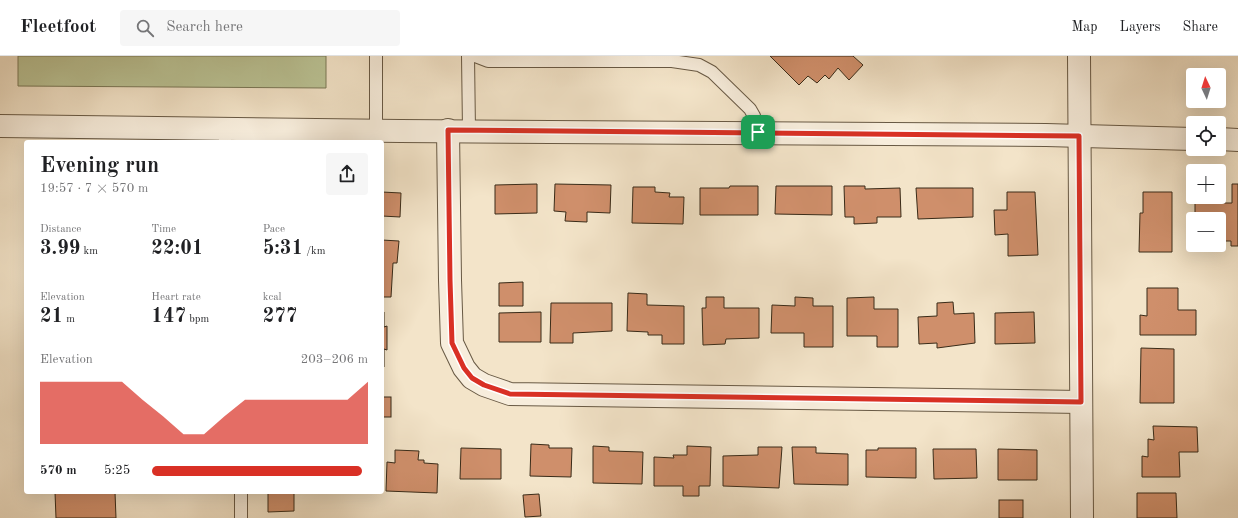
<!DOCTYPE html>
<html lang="en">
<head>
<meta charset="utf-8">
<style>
  :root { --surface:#fff; --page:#f6f6f6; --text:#202124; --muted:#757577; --line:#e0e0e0; --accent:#d93025 }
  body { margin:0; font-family:"Old Standard TT",serif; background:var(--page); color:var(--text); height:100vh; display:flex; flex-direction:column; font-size:15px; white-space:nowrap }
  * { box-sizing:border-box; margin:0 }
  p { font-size:13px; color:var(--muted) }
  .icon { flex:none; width:22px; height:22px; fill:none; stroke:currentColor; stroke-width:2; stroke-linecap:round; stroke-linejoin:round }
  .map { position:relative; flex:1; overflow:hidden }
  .drawer { position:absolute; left:24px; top:84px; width:360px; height:354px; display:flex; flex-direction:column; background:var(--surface); border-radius:4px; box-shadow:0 4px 16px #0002 }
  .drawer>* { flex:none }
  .needle { width:26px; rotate:356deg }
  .controls { position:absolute; left:1186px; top:12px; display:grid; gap:8px }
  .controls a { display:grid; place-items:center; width:40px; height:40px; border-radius:4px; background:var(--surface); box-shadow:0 4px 16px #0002; font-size:20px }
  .pin { position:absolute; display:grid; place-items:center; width:34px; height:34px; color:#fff; margin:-17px; border-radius:8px; box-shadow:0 2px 6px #0006 }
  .round { display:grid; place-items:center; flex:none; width:42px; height:42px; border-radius:4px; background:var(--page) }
  .headline { display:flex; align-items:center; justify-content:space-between; height:68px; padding:0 16px }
  h1 { font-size:22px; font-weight:700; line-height:30px }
  .metrics { display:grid; grid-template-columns:repeat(3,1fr); gap:6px; height:68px; padding:4px 16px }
  .metrics div { display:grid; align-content:center }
  .metrics b { font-size:20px; font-weight:700 }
  .metrics small { font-size:11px; font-weight:400 }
  .metrics p { font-size:11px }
  .chart { height:112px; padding:8px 16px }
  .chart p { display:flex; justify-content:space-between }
  .chart svg { width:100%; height:72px; margin-top:4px; fill:var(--accent); opacity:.7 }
  ul { padding:0 16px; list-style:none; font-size:13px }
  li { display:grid; grid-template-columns:64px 48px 1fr; align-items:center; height:30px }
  li i { height:10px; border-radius:5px; background:var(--accent) }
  header { display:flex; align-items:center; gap:24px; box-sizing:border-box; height:56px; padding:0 20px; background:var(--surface); border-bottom:1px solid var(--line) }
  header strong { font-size:19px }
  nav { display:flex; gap:22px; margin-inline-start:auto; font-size:14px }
  .search { width:280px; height:36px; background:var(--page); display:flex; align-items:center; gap:10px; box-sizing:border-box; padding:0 14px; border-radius:4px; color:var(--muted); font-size:15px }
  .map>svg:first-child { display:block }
  .green { fill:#bbc496; stroke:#7a7857 }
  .building { fill:#cf8f6b; stroke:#392b18 }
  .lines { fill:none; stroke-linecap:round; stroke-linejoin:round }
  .service-casing { stroke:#685944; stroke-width:14 }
  .minor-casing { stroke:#685944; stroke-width:24 }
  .tertiary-casing { stroke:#685944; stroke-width:24 }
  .service { stroke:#f7eddc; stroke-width:12 }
  .minor { stroke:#f7eddc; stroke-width:22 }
  .tertiary { stroke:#f7eddc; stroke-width:22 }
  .route-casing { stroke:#fff; stroke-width:8 }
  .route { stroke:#d93025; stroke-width:5 }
</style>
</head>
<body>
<header>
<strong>Fleetfoot</strong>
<div class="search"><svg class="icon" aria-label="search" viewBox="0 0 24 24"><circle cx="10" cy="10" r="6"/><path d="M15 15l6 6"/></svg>Search here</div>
<nav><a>Map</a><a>Layers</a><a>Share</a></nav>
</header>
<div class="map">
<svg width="1238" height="462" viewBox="0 0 1238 462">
  <rect width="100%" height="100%" fill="#f3e4c9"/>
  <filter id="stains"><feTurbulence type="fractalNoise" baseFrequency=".005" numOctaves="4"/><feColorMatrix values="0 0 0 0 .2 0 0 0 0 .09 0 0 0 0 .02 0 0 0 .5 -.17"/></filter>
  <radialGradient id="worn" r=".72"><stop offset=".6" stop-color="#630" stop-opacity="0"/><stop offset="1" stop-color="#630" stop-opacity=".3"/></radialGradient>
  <polygon class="green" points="18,0 326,0 326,32 18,30"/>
  <g class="building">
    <polygon points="770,0 853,0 863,9 849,24 838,12 829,23 825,19 817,27 808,20 799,29"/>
    <polygon points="537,128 537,157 495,158 495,129"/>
    <polygon points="555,128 611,129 610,157 587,156 587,166 565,165 566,156 554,155"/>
    <polygon points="1232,128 1238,128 1238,190 1231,190 1231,185 1219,185 1219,163 1195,163 1195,141 1218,141 1218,147 1232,147"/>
    <polygon points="730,130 758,130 758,159 700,159 700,132 729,132"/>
    <polygon points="776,130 832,130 832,159 775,158"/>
    <polygon points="844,130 865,130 865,133 900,132 901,161 877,161 877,167 854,168 854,161 845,161"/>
    <polygon points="633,131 655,131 655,136 670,137 669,141 684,141 683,168 632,167"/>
    <polygon points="916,132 973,132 973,161 918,163"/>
    <polygon points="382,136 401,137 400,161 382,160"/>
    <polygon points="1007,136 1035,136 1038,199 1008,200 1008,178 995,179 994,154 1007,154"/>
    <polygon points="1143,136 1172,136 1172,196 1139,196 1140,157 1143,157"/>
    <polygon points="382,184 399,185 397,207 393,207 391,241 382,241"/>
    <polygon points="523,226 523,250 499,250 499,227"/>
    <polygon points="1147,232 1178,232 1178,254 1196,254 1196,279 1140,279 1140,259 1147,260"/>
    <polygon points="628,237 647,238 647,249 684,250 684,288 662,288 662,279 648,279 648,276 627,275"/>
    <polygon points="706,241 724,241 724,252 759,252 759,282 726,283 725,288 703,289 702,252 706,252"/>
    <polygon points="795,241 813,242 813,250 833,250 833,291 804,291 804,277 771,277 772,249 795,250"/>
    <polygon points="874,241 874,253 898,253 898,291 877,291 877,280 847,280 847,242"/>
    <polygon points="953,246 954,258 974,257 975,287 937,292 937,287 919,288 918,261 937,260 937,247"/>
    <polygon points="551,247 612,247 612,275 573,277 573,287 550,287"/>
    <polygon points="382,256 384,256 384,271 387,270 387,294 384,293 384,311 382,311"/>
    <polygon points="541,256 541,286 499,286 499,257"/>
    <polygon points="1034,256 1035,287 995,288 995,257"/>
    <polygon points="1141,292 1174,293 1174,347 1140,347"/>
    <rect x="382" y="341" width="9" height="20"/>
    <polygon points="1153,370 1197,371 1198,396 1179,396 1180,421 1142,421 1142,400 1148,401 1148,383 1154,384"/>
    <polygon points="531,388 549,389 549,392 572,392 571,421 530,420"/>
    <polygon points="593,390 609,391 609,395 643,396 642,428 593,427"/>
    <polygon points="687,390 711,391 710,430 699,430 699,440 683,440 683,430 654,430 654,401 674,402 673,399 687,399"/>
    <polygon points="758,391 782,391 779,432 723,430 723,400 758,399"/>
    <polygon points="792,391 816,391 816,397 848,398 848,429 794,428"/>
    <polygon points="461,392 501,393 501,423 460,423"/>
    <polygon points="878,392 916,392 916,422 866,421 866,394 878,394"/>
    <polygon points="933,393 976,393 977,422 934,423"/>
    <polygon points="998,393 1037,394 1037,424 998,424"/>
    <polygon points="395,394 419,395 418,404 424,404 424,407 438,408 437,437 386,435 387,406 395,407"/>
    <polygon points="55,436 115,436 116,462 56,462"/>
    <polygon points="268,436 294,436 294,455 268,456"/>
    <polygon points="1137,437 1176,437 1177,462 1137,462"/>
    <polygon points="539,438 541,460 525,461 523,439"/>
    <rect x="999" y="444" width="24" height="18"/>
  </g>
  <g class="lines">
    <defs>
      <g id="service">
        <polyline points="468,0 469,74"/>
        <polyline points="475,0 488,5 672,5 699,9 712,16 750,53 754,60 758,76"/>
        <polyline points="376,74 376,0"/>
        <polyline points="225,86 225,72"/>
        <polyline points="241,436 241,462"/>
      </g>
      <g id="minor">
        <polyline points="0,70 400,75 1046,79 1193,83"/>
        <polyline points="448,74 450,224 452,287 464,312 472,322 484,329 510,338 1081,346"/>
        <polyline points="1219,83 1238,84"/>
      </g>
      <polyline id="tertiary" points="1079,0 1082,462"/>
    </defs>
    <use href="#service" class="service-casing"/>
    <use href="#minor" class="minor-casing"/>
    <use href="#tertiary" class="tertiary-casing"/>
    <use href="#service" class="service"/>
    <use href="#minor" class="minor"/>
    <use href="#tertiary" class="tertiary"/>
  </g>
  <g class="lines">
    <defs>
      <polygon id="route" points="448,74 1079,80 1081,346 510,338 484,329 472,322 464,312 452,287 450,224"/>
    </defs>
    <use href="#route" class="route-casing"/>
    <use href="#route" class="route"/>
  </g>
  <rect width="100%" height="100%" filter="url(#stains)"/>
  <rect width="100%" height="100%" fill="url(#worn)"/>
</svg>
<div class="controls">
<a><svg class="needle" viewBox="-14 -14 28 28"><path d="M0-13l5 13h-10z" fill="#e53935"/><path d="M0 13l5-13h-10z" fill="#757577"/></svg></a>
<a><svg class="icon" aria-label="locate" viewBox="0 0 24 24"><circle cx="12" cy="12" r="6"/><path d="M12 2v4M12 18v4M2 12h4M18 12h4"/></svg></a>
<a>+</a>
<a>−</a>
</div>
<div class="pin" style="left:758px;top:76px;background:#1e9e55"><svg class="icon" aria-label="arrive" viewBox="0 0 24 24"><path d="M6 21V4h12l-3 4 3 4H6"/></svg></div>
<section class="drawer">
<div class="headline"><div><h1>Evening run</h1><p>19:57 · 7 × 570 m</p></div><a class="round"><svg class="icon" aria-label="share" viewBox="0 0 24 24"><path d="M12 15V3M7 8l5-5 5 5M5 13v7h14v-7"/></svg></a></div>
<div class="metrics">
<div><p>Distance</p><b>3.99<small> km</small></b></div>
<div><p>Time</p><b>22:01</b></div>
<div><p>Pace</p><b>5:31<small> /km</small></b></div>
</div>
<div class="metrics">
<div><p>Elevation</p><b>21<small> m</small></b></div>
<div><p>Heart rate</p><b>147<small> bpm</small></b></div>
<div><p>kcal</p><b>277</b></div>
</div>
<div class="chart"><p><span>Elevation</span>203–206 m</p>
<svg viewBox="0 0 160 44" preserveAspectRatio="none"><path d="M0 44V6L10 6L20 6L30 6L40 6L50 17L60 27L70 38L80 38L90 27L100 17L110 17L120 17L130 17L140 17L150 17L160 6V44z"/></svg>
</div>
<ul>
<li><b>570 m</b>5:25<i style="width:97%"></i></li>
</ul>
</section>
</div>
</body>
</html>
